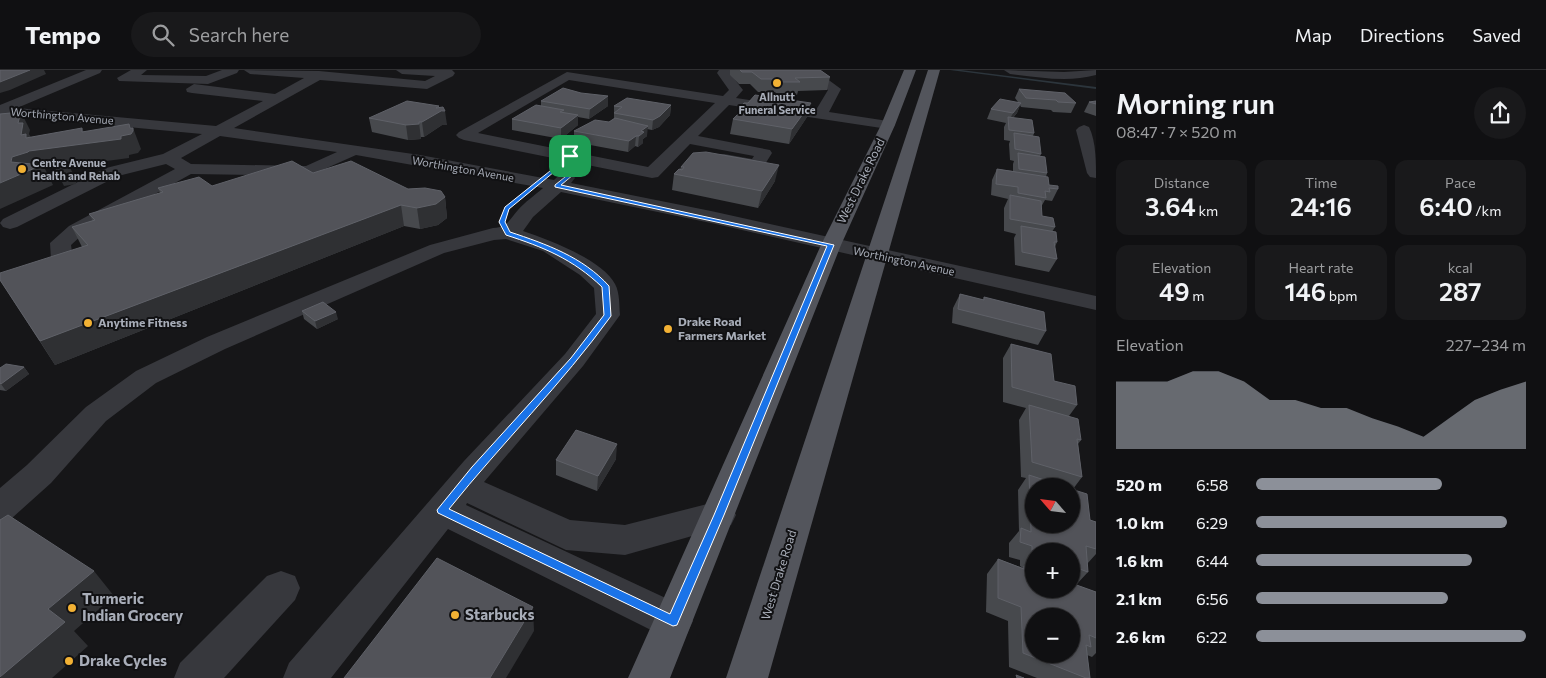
<!DOCTYPE html>
<html lang="en">
<head>
<meta charset="utf-8">
<style>
  :root { --surface:#101012; --page:#19191b; --text:#f1f3f6; --muted:#9c9d9f; --line:#303032; --accent:#8c9099 }
  body { margin:0; font-family:Commissioner,sans-serif; background:var(--page); color:var(--text); height:100vh; display:flex; flex-direction:column; font-size:19px; white-space:nowrap }
  * { box-sizing:border-box; margin:0 }
  p { font-size:16px; color:var(--muted) }
  .icon { flex:none; width:28px; height:28px; fill:none; stroke:currentColor; stroke-width:2; stroke-linecap:round; stroke-linejoin:round }
  .map { position:relative; flex:1; overflow:hidden }
  .side { display:flex; flex-direction:column; background:var(--surface); width:450px }
  .side>* { flex:none }
  .needle { width:32px; rotate:298deg }
  .fabs { position:absolute; left:1025px; top:408px; display:grid; gap:10px }
  .fabs a { display:grid; place-items:center; width:55px; height:55px; border-radius:50%; background:var(--surface); box-shadow:0 1px 4px #0004,0 0 0 1px var(--line); font-size:25px }
  .pin { position:absolute; display:grid; place-items:center; width:42px; height:42px; color:#fff; margin:-21px; border-radius:10px; box-shadow:0 2px 8px #0006 }
  .round { display:grid; place-items:center; flex:none; width:52px; height:52px; border-radius:26px; background:var(--page) }
  .overview { display:flex; align-items:center; justify-content:space-between; height:85px; padding:0 20px }
  h1 { font-size:28px; font-weight:600; line-height:38px }
  .metrics { display:grid; grid-template-columns:repeat(3,1fr); gap:8px; height:85px; padding:5px 20px }
  .metrics div { display:grid; align-content:center; border-radius:12px; background:var(--page); text-align:center }
  .metrics b { font-size:25px; font-weight:600 }
  .metrics small { font-size:14px; font-weight:400 }
  .metrics p { font-size:14px }
  .chart { height:140px; padding:10px 20px }
  .chart p { display:flex; justify-content:space-between }
  .chart svg { width:100%; height:90px; margin-top:5px; fill:var(--accent); opacity:.7 }
  ul { padding:0 20px; list-style:none; font-size:16px }
  li { display:grid; grid-template-columns:80px 60px 1fr; align-items:center; height:38px }
  li i { height:12px; border-radius:6px; background:var(--accent) }
  header { display:flex; align-items:center; gap:30px; box-sizing:border-box; height:70px; padding:0 25px; background:var(--surface); border-bottom:1px solid var(--line) }
  header strong { font-size:24px }
  nav { display:flex; gap:28px; margin-inline-start:auto; font-size:18px }
  .search { width:350px; height:45px; background:var(--page); display:flex; align-items:center; gap:12px; box-sizing:border-box; padding:0 18px; border-radius:28px; color:var(--muted); font-size:19px }
  main { display:flex; flex:1; min-height:0 }
  .map>svg:first-child { display:block }
  .lines { fill:none; stroke-linecap:round; stroke-linejoin:round }
  .stream { fill:#2c353c; fill-rule:evenodd }
  .minor { fill:#37383d; fill-rule:evenodd }
  .major { fill:#53555c; fill-rule:evenodd }
  .wall { fill:#47494d; fill-rule:evenodd }
  .shaded-wall { fill:#2f3033 }
  .building { fill:#525359; stroke:#5f6168; fill-rule:evenodd }
  .route { fill:#1a73e8; stroke:#fff; fill-rule:evenodd }
  .poi-dot { fill:#f2b134; stroke:#111113; stroke-width:2 }
  .labels { text-anchor:middle; stroke-width:4; stroke-linejoin:round; paint-order:stroke }
  .far-poi-label { font-size:11px; font-weight:bold; fill:#a8adb8; stroke:#111113 }
  .far-street-label { font-size:11px; fill:#a8adb8; stroke:#111113 }
  .street-label { font-size:12px; fill:#a8adb8; stroke:#111113 }
  .poi-label { font-size:12px; font-weight:bold; fill:#a8adb8; stroke:#111113; text-anchor:start }
  .near-poi-label { font-size:15px; font-weight:bold; fill:#a8adb8; stroke:#111113; text-anchor:start }
</style>
</head>
<body>
<header>
<strong>Tempo</strong>
<div class="search"><svg class="icon" aria-label="search" viewBox="0 0 24 24"><circle cx="10" cy="10" r="6"/><path d="M15 15l6 6"/></svg>Search here</div>
<nav><a>Map</a><a>Directions</a><a>Saved</a></nav>
</header>
<main>
<div class="map">
<svg width="1096" height="608" viewBox="0 0 1096 608">
  <rect width="100%" height="100%" fill="#161618"/>
  <g class="lines">
    <polygon class="stream" points="950,0 961,0 1096,17 1096,19"/>
    <g class="minor">
      <path d="M86 0H102L100 3 17 38 216 56 263 31 192 23 187 22 186 19 194 14 275 24 304 8 250 4 244 0 319 1 425 11 435 6 402 4 396 0H452L455 3 453 6 427 19 320 10 234 58 420 85 554 110C560 104 564 102 572 104L575 108 571 113 711 141 1096 226V240L711 153 561 122 533 147 523 161C547 169 603 190 615 214 620 223 619 236 620 245L583 296 484 412 570 450 625 455 719 431 731 435 736 445 731 455 625 485 566 480 467 433 466 435 687 538 693 551 687 564 673 570 659 564 448 459 331 608H283L289 593 464 391 565 284 596 244 594 218 580 205 543 181 506 169 494 170 444 183 225 279 156 313 106 351 51 413 12 448 0 452V418L27 395 86 337 136 301 207 267 430 175 493 158C508 157 509 150 518 140 525 132 535 125 543 118L356 85 309 106 191 104 83 164 71 175 73 189 70 194 62 195 54 194 51 189 50 173 69 156 175 99 166 94 118 106 17 157 10 159 3 157 0 153 3 149 106 98 163 84 202 64 0 45V35ZM220 66 337 82 306 96 191 94 181 88Z"/>
      <polygon points="131,0 147,0 141,5 206,6 222,0 239,0 237,3 208,14 119,11 117,8"/>
      <path d="M719 0H815L841 19 829 42 888 51 893 52 895 55 893 58 888 59 729 35 698 66 770 80 772 83 762 99C749 102 731 96 718 93L716 89 718 85 724 84 752 89 754 86 690 74 658 107 652 108 464 70 459 68 456 65 459 62 567 2 723 26 729 20 717 3ZM805 5 828 20 816 40 736 28 743 20 732 6ZM569 10 715 33 648 97 478 63Z"/>
      <path d="M1004 0 1064 2 1096 0V5C1067 13 1039 7 1010 4Z"/>
      <path d="M1084 55 1089 57C1096 71 1096 92 1096 108L1090 107 1087 103 1076 60 1079 57Z"/>
      <polygon points="281,501 295,506 300,518 295,530 224,608 174,608 180,593 267,506"/>
    </g>
    <g class="major">
      <polygon points="904,0 916,0 895,55 841,175 670,608 628,608 821,175 881,55"/>
      <polygon points="928,0 940,0 768,608 726,608"/>
    </g>
  </g>
  <g class="wall">
    <polygon points="730,0 820,0 830,7 827,20 798,21 797,25 778,25 775,22 758,22 750,14 739,14 730,5"/>
    <polygon points="1019,19 1076,33 1071,43 1053,42 1051,40 1021,37 1020,35 1017,43 1013,48 1034,63 1033,66 1041,84 1040,86 1047,103 1046,107 1049,115 1058,119 1052,131 1045,130 1041,137 1042,146 1055,157 1052,162 1057,172 1055,177 1057,189 1049,202 1015,195 1014,168 1016,164 1004,161 1004,138 1008,129 991,125 992,110 997,99 1013,101 1013,94 1014,91 1010,90 1009,74 1010,71 1004,70 1004,57 1006,53 987,49 991,39 1018,32 1015,28"/>
    <polygon points="541,31 608,36 589,49 578,47 578,55 561,69 512,60 512,49 541,36"/>
    <polygon points="1096,31 1096,46 1084,42 1089,32"/>
    <polygon points="748,33 807,47 789,74 730,64 733,49 739,43 739,38"/>
    <polygon points="671,35 670,45 659,57 652,60 647,59 647,66 643,69 643,73 638,77 635,76 628,82 574,72 574,61 609,52 614,49 614,36"/>
    <polygon points="439,38 447,55 442,55 424,67 421,67 421,69 408,70 372,62 369,48"/>
    <polygon points="681,97 775,111 758,138 672,120 674,104 680,99"/>
    <polygon points="313,103 445,127 447,148 438,155 420,159 404,156 55,295 0,210 82,177 72,157 93,151 89,144 160,123 158,118 212,116"/>
    <polygon points="960,224 983,230 984,227 1046,261 1038,275 952,253 953,238"/>
    <polygon points="302,241 338,249 317,259 304,249"/>
    <path d="M1011 274 1054 311 1077 335 1069 346 1081 370 1078 374 1082 407 1073 419 1090 450 1096 452V484L1087 494 1088 502 1076 515 1096 522V583L1092 587 1087 585 1090 608H1037L1009 597 1008 551 986 542 987 504 998 489 1023 498 1020 496V490L1009 487V473L1019 461 1018 420 1026 408 1021 407 1019 350 1026 338 1003 332V288ZM1034 416H1071V454ZM1034 481H1071V519H1034Z"/>
    <polygon points="24,297 29,304 6,321 0,320 0,298"/>
    <polygon points="616,389 597,421 556,405 556,390"/>
  </g>
  <g class="shaded-wall">
    <polygon points="30,0 44,0 46,4 10,20 0,23 0,12"/>
    <polygon points="608,26 608,36 589,49 590,39"/>
    <polygon points="811,33 807,47 789,74 792,59"/>
    <polygon points="1021,33 1017,43 1008,53 1013,43"/>
    <polygon points="671,35 670,45 659,57 652,60 653,50"/>
    <polygon points="439,36 439,42 445,41 447,55 442,55 424,67 422,52 436,38"/>
    <polygon points="21,42 30,60 29,64 33,71 82,62 82,58 89,73 121,66 129,54 132,62 133,58 141,79 138,83 129,85 129,88 69,96 76,109 76,114 64,116 55,98 45,99 53,115 0,139 0,113 11,92 12,87 21,65 18,53"/>
    <polygon points="578,45 578,55 561,69 561,58"/>
    <polygon points="419,52 421,69 408,70 406,55"/>
    <polygon points="648,56 647,66 643,69 643,73 638,77 639,66 641,61"/>
    <polygon points="636,66 635,76 628,82 629,71"/>
    <polygon points="779,95 775,111 758,138 762,121"/>
    <polygon points="445,127 447,148 438,155 420,159 417,138"/>
    <polygon points="401,135 404,156 55,295 40,271"/>
    <polygon points="336,242 338,249 317,259 315,251"/>
    <polygon points="24,297 29,304 6,321 1,314"/>
    <polygon points="617,374 616,389 597,421 598,406"/>
    <polygon points="94,501 114,526 74,561 88,576 52,608 0,608 48,539"/>
    <polygon points="533,537 534,561 506,608 490,608"/>
  </g>
  <g class="building">
    <polygon points="0,0 30,0 0,12"/>
    <polygon points="740,0 820,0 830,7 795,8 800,12 781,12 778,9 761,9 752,2 742,2"/>
    <polygon points="563,18 581,23 608,26 590,39 541,31"/>
    <polygon points="1019,19 1065,23 1076,33 1058,32 1056,30 1026,28"/>
    <polygon points="755,25 811,33 792,59 733,49 742,40 739,38 744,33 748,33"/>
    <polygon points="627,28 671,35 660,46 653,50 614,43 622,37 614,36"/>
    <polygon points="1000,29 1021,33 1013,43 991,39"/>
    <polygon points="407,31 439,36 436,38 443,37 445,41 441,41 422,52 419,52 419,54 406,55 369,48"/>
    <polygon points="1096,31 1096,34 1089,32"/>
    <polygon points="536,35 564,40 560,42 578,45 561,58 512,49"/>
    <polygon points="21,42 18,53 23,53 21,65 26,64 26,68 82,58 82,62 129,54 130,58 133,58 133,61 131,64 121,66 121,69 29,81 28,82 12,87 11,92 42,95 0,113 0,44"/>
    <polygon points="1008,47 1032,50 1034,63 1009,60"/>
    <polygon points="615,48 648,56 641,61 644,62 639,66 636,66 629,71 574,61 595,50 609,52"/>
    <polygon points="1014,63 1039,67 1041,84 1015,79"/>
    <polygon points="706,82 779,95 762,121 674,104 679,99 682,100 684,97 681,97 693,83"/>
    <polygon points="1018,83 1045,87 1047,103 1019,99"/>
    <polygon points="66,90 66,94 54,96 55,91"/>
    <polygon points="292,91 313,103 351,91 408,119 425,118 441,121 445,127 436,134 417,138 401,135 40,271 0,210 0,203 88,175 72,157 95,150 89,144 163,122 158,118 199,107 212,116"/>
    <polygon points="997,99 1048,107 1049,115 1058,116 1058,119 1049,118 1050,122 1045,121 1046,128 1018,123 1018,117 996,114"/>
    <polygon points="1010,125 1041,131 1042,146 1053,148 1055,157 1010,149"/>
    <polygon points="1021,156 1056,162 1057,172 1054,172 1057,189 1022,182"/>
    <polygon points="960,224 984,230 984,227 1044,242 1046,261 958,239"/>
    <polygon points="323,232 336,242 315,251 302,241"/>
    <polygon points="1011,274 1051,284 1054,311 1075,316 1077,335 1012,317"/>
    <polygon points="6,294 24,297 1,314 0,313 0,298"/>
    <polygon points="1029,335 1078,349 1081,370 1077,369 1082,407 1032,392"/>
    <polygon points="576,360 617,374 598,406 556,390"/>
    <polygon points="1029,405 1063,416 1034,416 1034,454 1071,454 1071,419 1087,424 1090,450 1096,452 1096,479 1086,476 1088,502 1071,496 1071,481 1034,481 1034,482 1032,482 1032,476 1020,472 1021,458 1031,462"/>
    <polygon points="8,445 94,501 48,539 65,552 0,607 0,450"/>
    <polygon points="437,488 533,537 490,608 344,608"/>
    <path d="M998 489 1024 499V496L1034 500V519H1071V513L1096 522V568L1089 565 1091 577 1086 575 1090 608H1086L1023 583 1021 537 998 528ZM1034 546H1071V584H1034Z"/>
    <polygon points="1016,605 1024,608 1017,608"/>
  </g>
  <path class="route" d="M570 85 591 90 561 115 834 175 724 445 677 555 673 556 438 443 437 440 472 397 571 288 604 245 602 217C573 189 543 177 506 165L499 152 505 137ZM571 88 585 91 555 115V117L827 176 714 445 670 544 449 439C502 373 562 314 611 246L609 216C583 187 546 174 510 162L505 152 509 139Z"/>
  <g class="poi-dot">
    <circle cx="777" cy="13" r="5"/>
    <circle cx="22" cy="99" r="5"/>
    <circle cx="88" cy="253" r="5"/>
    <circle cx="668" cy="259" r="5"/>
    <circle cx="72" cy="538" r="5"/>
    <circle cx="455" cy="545" r="5"/>
    <circle cx="69" cy="591" r="5"/>
  </g>
  <g class="labels">
    <g class="far-poi-label">
      <text x="777" y="31">Allnutt<tspan x="777" dy="13">Funeral Service</tspan></text>
      <text x="32" y="97" text-anchor="start">Centre Avenue<tspan x="32" dy="13">Health and Rehab</tspan></text>
    </g>
    <g class="far-street-label">
      <text transform="translate(62 46) rotate(5)" y="4">Worthington Avenue</text>
      <text transform="translate(463 99) rotate(10)" y="4">Worthington Avenue</text>
      <text transform="translate(904 191) rotate(12)" y="4">Worthington Avenue</text>
    </g>
    <g class="street-label">
      <text transform="translate(861 111) rotate(-64)" y="4">West Drake Road</text>
      <text transform="translate(779 505) rotate(-73)" y="4">West Drake Road</text>
    </g>
    <g class="poi-label">
      <text x="678" y="256">Drake Road<tspan x="678" dy="14">Farmers Market</tspan></text>
      <text x="98" y="257">Anytime Fitness</text>
    </g>
    <g class="near-poi-label">
      <text x="82" y="534">Turmeric<tspan x="82" dy="17">Indian Grocery</tspan></text>
      <text x="465" y="550">Starbucks</text>
      <text x="79" y="596">Drake Cycles</text>
    </g>
  </g>
</svg>
<div class="fabs">
<a><svg class="needle" viewBox="-14 -14 28 28"><path d="M0-13l5 13h-10z" fill="#e53935"/><path d="M0 13l5-13h-10z" fill="#9c9d9f"/></svg></a>
<a>+</a>
<a>−</a>
</div>
<div class="pin" style="left:570px;top:86px;background:#1e9e55"><svg class="icon" aria-label="arrive" viewBox="0 0 24 24"><path d="M6 21V4h12l-3 4 3 4H6"/></svg></div>
</div>
<section class="side">
<div class="overview"><div><h1>Morning run</h1><p>08:47 · 7 × 520 m</p></div><a class="round"><svg class="icon" aria-label="share" viewBox="0 0 24 24"><path d="M12 15V3M7 8l5-5 5 5M5 13v7h14v-7"/></svg></a></div>
<div class="metrics">
<div><p>Distance</p><b>3.64<small> km</small></b></div>
<div><p>Time</p><b>24:16</b></div>
<div><p>Pace</p><b>6:40<small> /km</small></b></div>
</div>
<div class="metrics">
<div><p>Elevation</p><b>49<small> m</small></b></div>
<div><p>Heart rate</p><b>146<small> bpm</small></b></div>
<div><p>kcal</p><b>287</b></div>
</div>
<div class="chart"><p><span>Elevation</span>227–234 m</p>
<svg viewBox="0 0 160 44" preserveAspectRatio="none"><path d="M0 44V11L10 11L20 11L30 6L40 6L50 11L60 20L70 20L80 24L90 24L100 29L110 33L120 38L130 29L140 20L150 15L160 11V44z"/></svg>
</div>
<ul>
<li><b>520 m</b>6:58<i style="width:69%"></i></li>
<li><b>1.0 km</b>6:29<i style="width:93%"></i></li>
<li><b>1.6 km</b>6:44<i style="width:80%"></i></li>
<li><b>2.1 km</b>6:56<i style="width:71%"></i></li>
<li><b>2.6 km</b>6:22<i style="width:100%"></i></li>
</ul>
</section>
</main>
</body>
</html>
